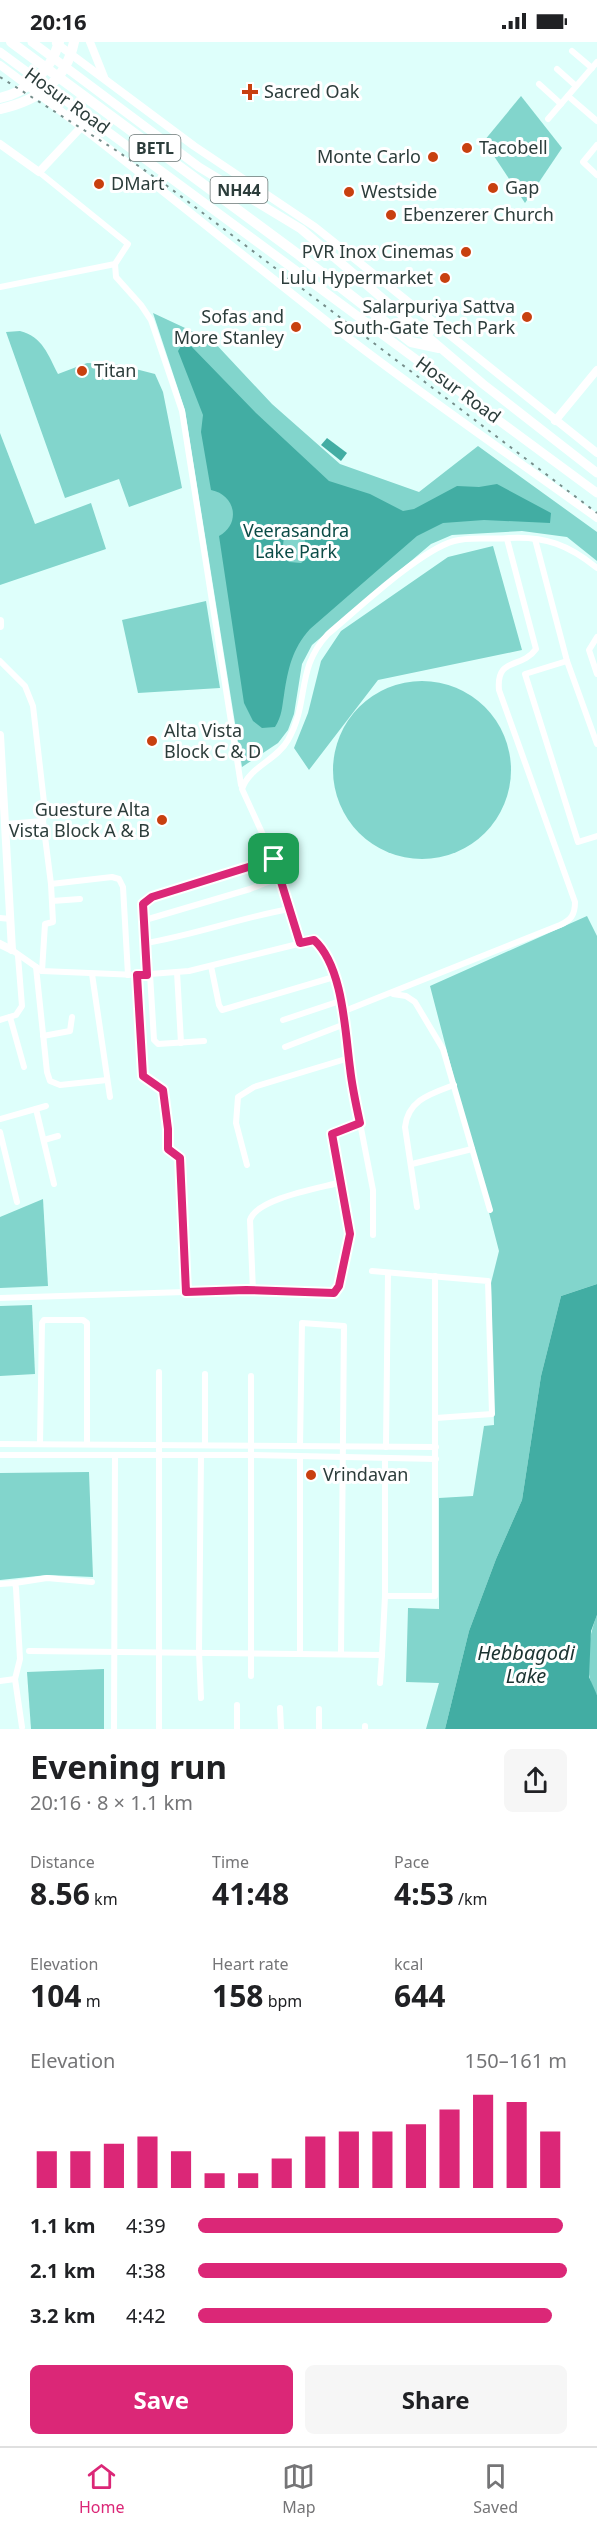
<!DOCTYPE html>
<html lang="en">
<head>
<meta charset="utf-8">
<style>
  :root { --surface:#fff; --page:#f6f6f6; --text:#202124; --muted:#757577; --line:#e0e0e0; --accent:#db2777 }
  body { margin:0; font-family:"Noto Sans",sans-serif; background:var(--page); color:var(--text); height:100vh; display:flex; flex-direction:column; font-size:22px; white-space:nowrap }
  * { box-sizing:border-box; margin:0 }
  p { font-size:20px; color:var(--muted) }
  .icon { flex:none; width:33px; height:33px; fill:none; stroke:currentColor; stroke-width:2; stroke-linecap:round; stroke-linejoin:round }
  .map { position:relative; height:1687px; overflow:hidden }
  .drawer { display:flex; flex-direction:column; background:var(--surface); flex:1 }
  .drawer>* { flex:none }
  .pin { position:absolute; display:grid; place-items:center; width:51px; height:51px; color:#fff; margin:-26px; border-radius:12px; box-shadow:0 3px 9px #0006 }
  .round { display:grid; place-items:center; flex:none; width:63px; height:63px; border-radius:9px; background:var(--page) }
  .head { display:flex; align-items:center; justify-content:space-between; height:102px; padding:0 30px }
  h1 { font-size:33px; font-weight:700; line-height:45px }
  .figures { display:grid; grid-template-columns:repeat(3,1fr); gap:9px; height:102px; padding:6px 30px }
  .figures div { display:grid; align-content:center }
  .figures b { font-size:30px; font-weight:700 }
  .figures small { font-size:16px; font-weight:400 }
  .figures p { font-size:16px }
  .chart { height:168px; padding:12px 30px }
  .chart p { display:flex; justify-content:space-between }
  .chart svg { width:100%; height:108px; margin-top:6px; stroke:var(--accent); stroke-width:6 }
  .button { display:flex; gap:12px; margin-top:auto; padding:12px 30px }
  .button a { flex:1; height:69px; border-radius:9px; background:var(--accent); color:#fff; font-size:24px; font-weight:700; line-height:69px; text-align:center }
  .button a+a { background:var(--page); color:var(--text) }
  ul { padding:0 30px; list-style:none; font-size:20px }
  li { display:grid; grid-template-columns:96px 72px 1fr; align-items:center; height:45px }
  li i { height:15px; border-radius:8px; background:var(--accent) }
  .status { display:flex; justify-content:space-between; align-items:center; height:42px; padding:0 30px; background:var(--surface); direction:ltr }
  .status svg { height:16px; fill:currentColor }
  .tab-bar { display:flex; justify-content:space-around; align-items:center; height:84px; border-top:2px solid var(--line); background:var(--surface); font-size:16px; color:var(--muted) }
  .tab-bar a { display:grid; justify-items:center; gap:3px }
  .tab-bar .active { color:var(--accent) }
  .map>svg:first-child { display:block }
  .green { fill:#82d5cc }
  .water { fill:#42ada3; fill-rule:evenodd }
  .lines { fill:none; stroke-linecap:round; stroke-linejoin:round }
  .minor { stroke:#fff; stroke-width:6 }
  .tertiary { stroke:#fff; stroke-width:8 }
  .trunk { stroke:#fff; stroke-width:9 }
  .motorway { stroke:#fff; stroke-width:10 }
  .rail { stroke:#768e8b; stroke-width:2; stroke-dasharray:3 6; stroke-linecap:butt }
  .route-casing { stroke:#fff; stroke-width:12 }
  .route { stroke:#db2777; stroke-width:8 }
  .poi-dot { fill:#c8400f; stroke:#fff; stroke-width:2 }
  .labels { text-anchor:middle; stroke-width:6; stroke-linejoin:round; paint-order:stroke }
  .shield { fill:#fff; stroke:#6b7776; stroke-width:1.5 }
  .shield-label { font-size:16px; font-weight:bold; fill:#2c3d3b }
  .poi-label { font-size:18px; fill:#2c3d3b; stroke:#fff; text-anchor:start }
  .street-label { font-size:18px; fill:#2c3d3b; stroke:#fff }
  .park-label { font-size:18px; fill:#0c4c47; stroke:#fff }
  .water-label { font-size:20px; font-style:italic; fill:#1a3230; stroke:#fff }
</style>
</head>
<body>
<div class="status"><b>20:16</b><svg viewBox="0 0 49 12"><path d="M0 12V9h3v3zM5 12V6h3v6zM10 12V3h3v9zM15 12V0h3v12zM26 1h20v11H26zM47 4h2v5h-2z"/></svg></div>
<div class="map">
<svg width="597" height="1687" viewBox="0 0 597 1687">
  <rect width="100%" height="100%" fill="#defffb"/>
  <g class="green">
    <polygon points="521,54 562,106 525,161 484,99"/>
    <polygon points="153,271 213,299 272,362 340,422 419,450 478,404 597,490 597,519 567,495 522,489 452,493 431,502 312,603 302,622 294,672 288,688 278,701 242,725 185,368"/>
    <path d="M20 289C43 295 48 313 58 332L87 321 116 322 155 332 163 350 182 446 129 465 119 437 65 456 6 290Z"/>
    <polygon points="0,391 35,482 91,461 106,507 0,543"/>
    <polygon points="493,504 522,608 378,638 309,728 294,706 308,671 321,619 341,589 448,515"/>
    <polygon points="206,559 220,646 138,651 122,578"/>
    <circle cx="422" cy="728" r="89"/>
    <polygon points="587,874 597,894 597,1242 561,1254 541,1334 522,1458 496,1517 469,1589 445,1687 426,1687 439,1641 406,1640 408,1566 439,1567 439,1456 473,1454 484,1384 494,1383 491,1241 499,1209 430,944"/>
    <polygon points="43,1157 48,1244 0,1246 0,1175"/>
    <polygon points="32,1263 35,1332 0,1334 0,1264"/>
    <polygon points="89,1430 93,1535 47,1533 0,1538 0,1431"/>
    <path d="M597 1573V1653C582 1632 588 1595 597 1573Z"/>
    <polygon points="104,1627 104,1687 31,1687 27,1630"/>
  </g>
  <g class="water">
    <path d="M185 301 190 303 256 371 329 439 370 452 403 469 414 467 457 444 479 445 497 442 551 471 550 481 484 478 443 481 417 494 310 587C292 607 288 627 284 653 282 665 282 674 275 685L262 686 253 679 244 661 219 494C241 482 236 453 211 448L201 390 203 373 178 309 181 304ZM294 486C305 491 308 505 307 516L301 521 289 520 282 513 284 494Z"/>
    <polygon points="327,396 347,411 341,419 321,403"/>
    <polygon points="597,1242 597,1573 591,1589 589,1635 597,1653 597,1687 445,1687 469,1589 496,1517 522,1458 541,1334 561,1254"/>
  </g>
  <g class="lines">
    <g class="minor">
      <polyline points="572,9 592,26"/>
      <polyline points="557,27 576,44"/>
      <polyline points="539,42 561,62"/>
      <polyline points="568,54 597,79"/>
      <polyline points="548,77 597,20"/>
      <polyline points="597,103 583,120 597,133"/>
      <polyline points="115,222 116,235 141,263 151,278 182,369 241,743"/>
      <polyline points="0,245 115,222 128,202 39,130"/>
      <polyline points="535,497 567,619 597,702"/>
      <polyline points="597,595 589,608 597,632"/>
      <polyline points="0,619 25,644 33,664 45,769 43,779 6,782"/>
      <polyline points="567,619 525,632 578,800 597,794"/>
      <polyline points="45,766 60,766"/>
      <polyline points="51,842 112,835 119,837 123,845 128,933"/>
      <polyline points="52,859 80,857"/>
      <polyline points="0,876 11,877"/>
      <polyline points="145,878 250,847 280,835"/>
      <path d="M146 901C194 893 240 876 289 867"/>
      <path d="M300 901 274 817 242 747C249 725 277 718 288 698 310 660 295 627 328 592 358 567 419 509 454 499 471 494 491 498 509 496 545 494 569 503 597 526"/>
      <path d="M12 908 42 929 137 933 189 929 314 898C343 924 345 989 350 1026 352 1044 356 1062 360 1081L332 1092 342 1140C321 1146 257 1156 250 1178L253 1249"/>
      <polyline points="211,924 219,963 222,968 334,935"/>
      <polyline points="36,925 47,1030 50,1039 60,1043 107,1038"/>
      <polyline points="42,929 45,882 53,880 51,842 43,779"/>
      <polyline points="177,930 181,1001"/>
      <polyline points="92,932 110,1055"/>
      <polyline points="150,932 154,998 158,1002 204,999"/>
      <polyline points="137,933 143,1034 163,1048 168,1087 168,1107 180,1116 186,1250"/>
      <polyline points="147,933 143,866 145,858 152,855 274,817"/>
      <polyline points="393,952 406,954 415,960 443,1007 490,1168"/>
      <path d="M342 970 560 883C571 878 575 873 575 860L499 648C496 614 521 628 536 607L507 497"/>
      <polyline points="10,975 24,1025"/>
      <polyline points="0,978 16,973 22,964 18,914"/>
      <polyline points="283,978 340,959"/>
      <polyline points="43,994 70,989 72,975"/>
      <polyline points="285,1005 345,982"/>
      <polyline points="36,1067 54,1142"/>
      <polyline points="0,1077 46,1064"/>
      <polyline points="360,1081 373,1148 373,1193"/>
      <polyline points="0,1090 17,1160"/>
      <polyline points="44,1098 58,1094"/>
      <polyline points="412,1122 472,1107"/>
      <polyline points="247,1123 236,1081 238,1055 254,1045 349,1016"/>
      <path d="M417 1165 405 1085C408 1058 430 1052 454 1043"/>
      <polyline points="372,1229 488,1239 492,1372 436,1376"/>
      <polyline points="0,1256 246,1248 334,1251 339,1244 350,1192 342,1140"/>
      <polyline points="0,1402 436,1405"/>
      <polyline points="40,1402 42,1281 44,1278 83,1278 87,1281 87,1402"/>
      <polyline points="205,1403 205,1332"/>
      <polyline points="300,1404 302,1281 344,1284 341,1612"/>
      <polyline points="386,1405 388,1231"/>
      <polyline points="0,1413 251,1413 436,1417"/>
      <polyline points="201,1413 199,1610 201,1656"/>
      <polyline points="15,1541 47,1536 92,1540"/>
      <polyline points="0,1542 15,1541 16,1546 20,1617 15,1637 22,1685"/>
      <polyline points="385,1554 385,1416"/>
      <polyline points="29,1609 382,1613 385,1554 435,1554 435,1234"/>
      <polyline points="300,1612 300,1415"/>
      <polyline points="251,1634 251,1334"/>
      <polyline points="0,1639 15,1637"/>
      <polyline points="380,1641 382,1613"/>
      <polyline points="237,1663 237,1687"/>
      <polyline points="280,1666 281,1687"/>
      <polyline points="365,1684 365,1687"/>
      <polyline points="114,1687 115,1413"/>
      <polyline points="159,1687 159,1330"/>
      <polyline points="319,1687 319,1667"/>
    </g>
    <g class="tertiary">
      <polyline points="90,0 104,35"/>
      <polyline points="56,1 194,104 315,185 597,411"/>
      <path d="M0 23C112 106 219 195 329 281 416 349 507 411 597 476"/>
      <polyline points="0,102 39,130 85,81"/>
      <polyline points="555,379 597,328"/>
      <polyline points="0,579 0,584"/>
      <polyline points="0,693 12,908"/>
      <polyline points="0,902 12,908"/>
    </g>
    <g class="trunk">
      <polyline points="32,0 199,125 301,187 483,342 597,431"/>
      <polyline points="0,10 597,451"/>
      <polyline points="426,294 436,282"/>
    </g>
    <g class="motorway">
      <polyline points="11,0 299,213 411,300 439,306"/>
      <path d="M0 56C29 49 51 29 59 0"/>
      <path d="M0 67C37 59 66 39 74 0"/>
    </g>
    <polyline class="rail" points="0,35 117,109 170,146 597,471"/>
  </g>
  <g class="lines">
    <defs>
      <path id="route" d="M274 817 300 901 314 898C343 924 345 989 350 1026 352 1044 356 1063 360 1081L332 1092 350 1192 339 1244 334 1251 246 1248 186 1250 180 1116 168 1107V1087L163 1048 143 1034 137 933H147L143 862 152 855Z"/>
    </defs>
    <use href="#route" class="route-casing"/>
    <use href="#route" class="route"/>
  </g>
  <g class="poi-dot">
    <path d="M247 41h6v6h6v6h-6v6h-6v-6h-6v-6h6z"/>
    <circle cx="467" cy="106" r="6"/>
    <circle cx="433" cy="115" r="6"/>
    <circle cx="99" cy="142" r="6"/>
    <circle cx="493" cy="146" r="6"/>
    <circle cx="349" cy="150" r="6"/>
    <circle cx="391" cy="173" r="6"/>
    <circle cx="466" cy="210" r="6"/>
    <circle cx="445" cy="236" r="6"/>
    <circle cx="527" cy="275" r="6"/>
    <circle cx="296" cy="285" r="6"/>
    <circle cx="82" cy="329" r="6"/>
    <circle cx="152" cy="699" r="6"/>
    <circle cx="162" cy="778" r="6"/>
    <circle cx="311" cy="1433" r="6"/>
  </g>
  <g class="labels">
    <g class="shield">
      <rect x="129.5" y="93" width="51" height="26" rx="4.5"/>
      <rect x="210.5" y="135" width="57" height="26" rx="4.5"/>
    </g>
    <g class="shield-label">
      <text x="155" y="112">BETL</text>
      <text x="239" y="154">NH44</text>
    </g>
    <g class="poi-label">
      <text x="264" y="56">Sacred Oak</text>
      <text x="479" y="112">Tacobell</text>
      <text x="421" y="121" text-anchor="end">Monte Carlo</text>
      <text x="111" y="148">DMart</text>
      <text x="505" y="152">Gap</text>
      <text x="361" y="156">Westside</text>
      <text x="403" y="179">Ebenzerer Church</text>
      <text x="454" y="216" text-anchor="end">PVR Inox Cinemas</text>
      <text x="433" y="242" text-anchor="end">Lulu Hypermarket</text>
      <text x="515" y="271" text-anchor="end">Salarpuriya Sattva<tspan x="515" dy="21">South-Gate Tech Park</tspan></text>
      <text x="284" y="281" text-anchor="end">Sofas and<tspan x="284" dy="21">More Stanley</tspan></text>
      <text x="94" y="335">Titan</text>
      <text x="164" y="695">Alta Vista<tspan x="164" dy="21">Block C &amp; D</tspan></text>
      <text x="150" y="774" text-anchor="end">Guesture Alta<tspan x="150" dy="21">Vista Block A &amp; B</tspan></text>
      <text x="323" y="1439">Vrindavan</text>
    </g>
    <g class="street-label">
      <text transform="translate(67 59) rotate(36)" y="6">Hosur Road</text>
      <text transform="translate(458 348) rotate(36)" y="6">Hosur Road</text>
    </g>
    <g class="park-label">
      <text x="296" y="495">Veerasandra<tspan x="296" dy="21">Lake Park</tspan></text>
    </g>
    <g class="water-label">
      <text x="526" y="1618">Hebbagodi<tspan x="526" dy="23">Lake</tspan></text>
    </g>
  </g>
</svg>
<div class="pin" style="left:274px;top:817px;background:#1e9e55"><svg class="icon" aria-label="arrive" viewBox="0 0 24 24"><path d="M6 21V4h12l-3 4 3 4H6"/></svg></div>
</div>
<section class="drawer">
<div class="head"><div><h1>Evening run</h1><p>20:16 · 8 × 1.1 km</p></div><a class="round"><svg class="icon" aria-label="share" viewBox="0 0 24 24"><path d="M12 15V3M7 8l5-5 5 5M5 13v7h14v-7"/></svg></a></div>
<div class="figures">
<div><p>Distance</p><b>8.56<small> km</small></b></div>
<div><p>Time</p><b>41:48</b></div>
<div><p>Pace</p><b>4:53<small> /km</small></b></div>
</div>
<div class="figures">
<div><p>Elevation</p><b>104<small> m</small></b></div>
<div><p>Heart rate</p><b>158<small> bpm</small></b></div>
<div><p>kcal</p><b>644</b></div>
</div>
<div class="chart"><p><span>Elevation</span>150–161 m</p>
<svg viewBox="0 0 160 44" preserveAspectRatio="none"><path d="M5 44V29M15 44V29M25 44V26M35 44V23M45 44V29M55 44V38M65 44V38M75 44V32M85 44V23M95 44V21M105 44V21M115 44V18M125 44V12M135 44V6M145 44V9M155 44V21"/></svg>
</div>
<ul>
<li><b>1.1 km</b>4:39<i style="width:99%"></i></li>
<li><b>2.1 km</b>4:38<i style="width:100%"></i></li>
<li><b>3.2 km</b>4:42<i style="width:96%"></i></li>
</ul>
<div class="button"><a>Save</a><a>Share</a></div>
</section>
<nav class="tab-bar">
<a class="active"><svg class="icon" aria-label="home" viewBox="0 0 24 24"><path d="M3 11l9-7 9 7M6 9v11h12V9"/></svg>Home</a>
<a><svg class="icon" aria-label="map" viewBox="0 0 24 24"><path d="M3 6l6-2 6 2 6-2v14l-6 2-6-2-6 2zM9 4v14M15 6v14"/></svg>Map</a>
<a><svg class="icon" aria-label="saved" viewBox="0 0 24 24"><path d="M7 4h10v16l-5-4-5 4z"/></svg>Saved</a>
</nav>
</body>
</html>
